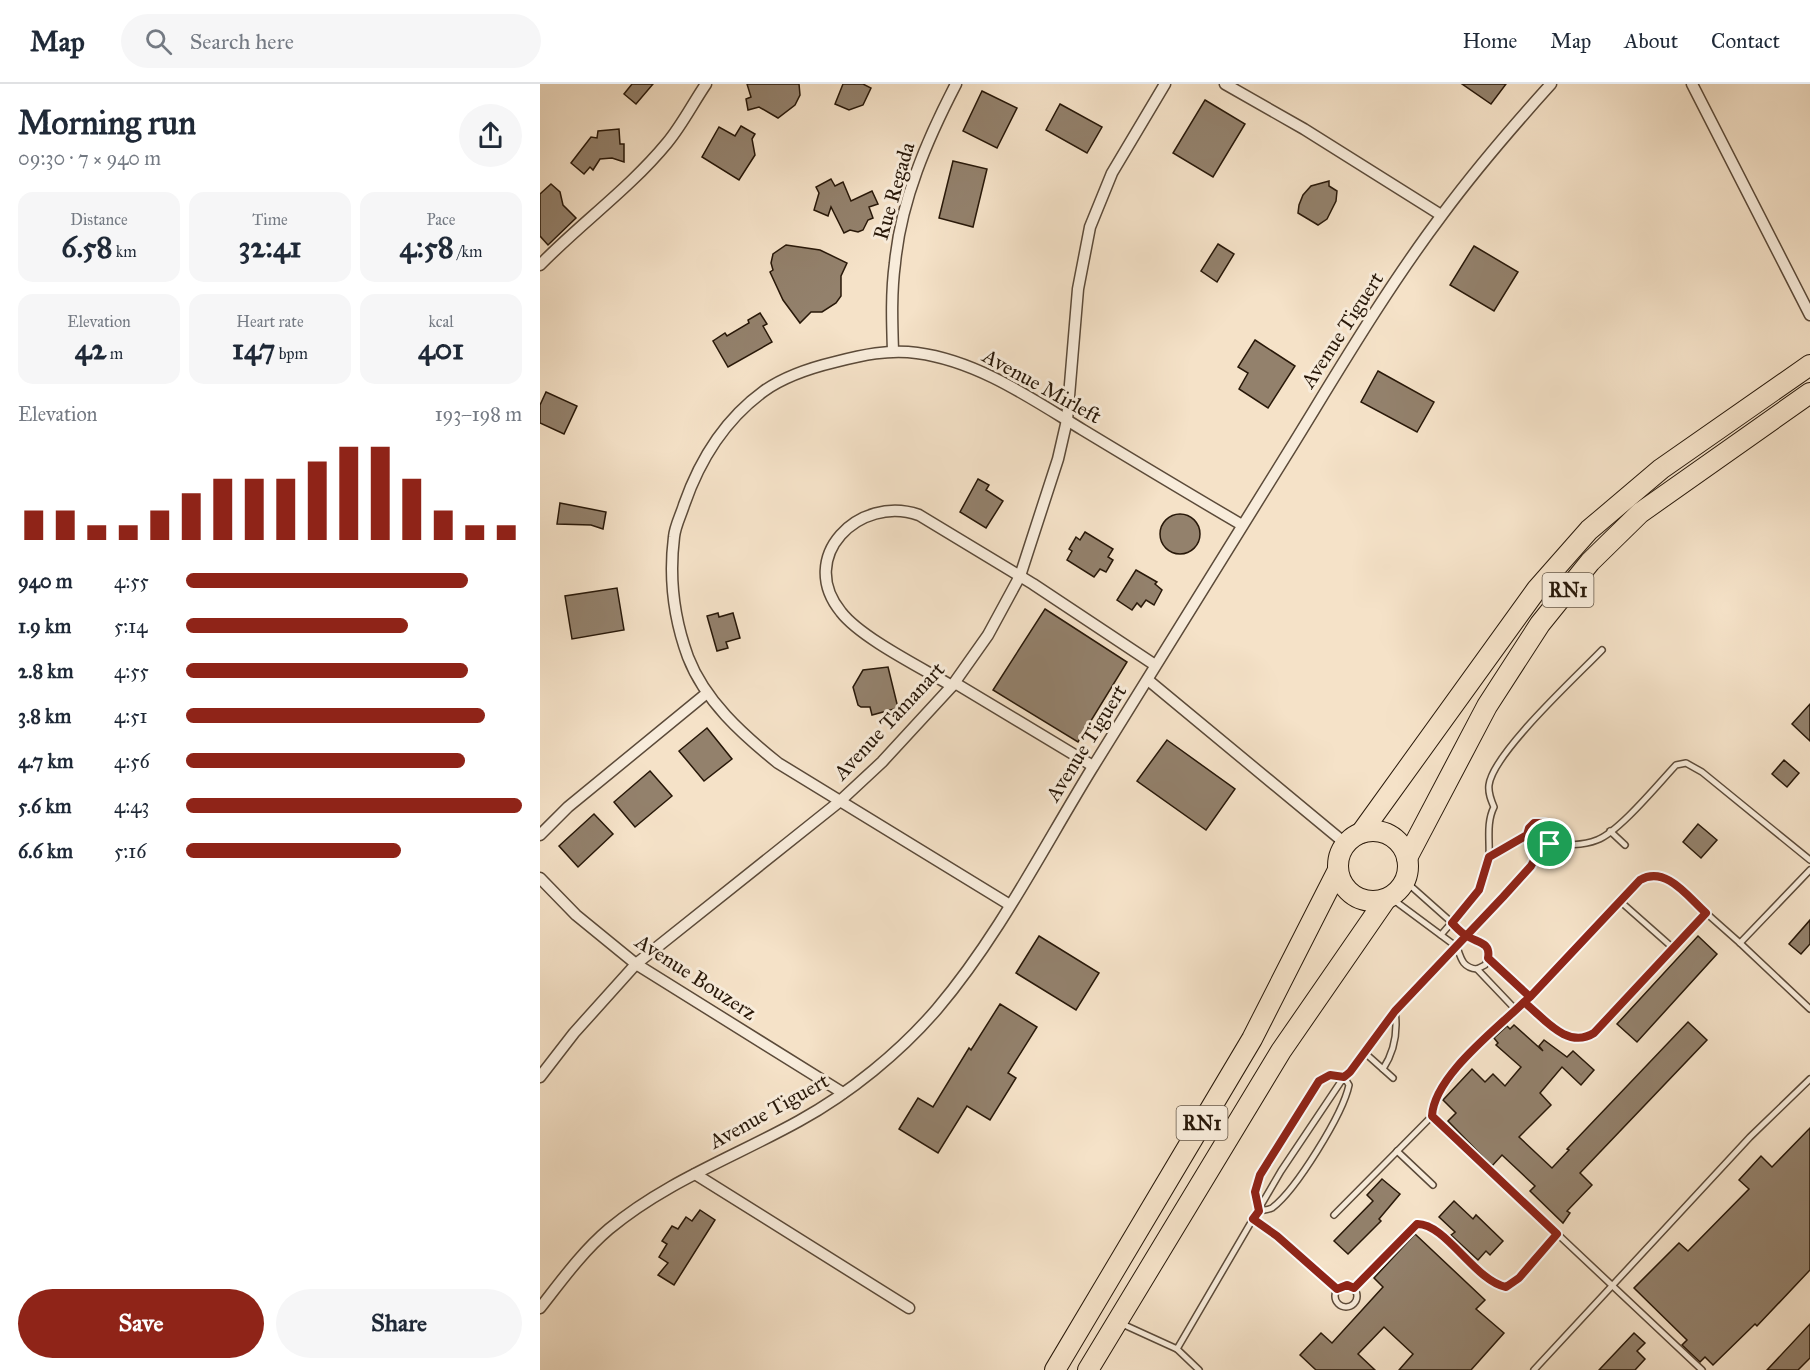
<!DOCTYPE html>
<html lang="en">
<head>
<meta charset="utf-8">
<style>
  :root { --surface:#fff; --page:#f6f6f7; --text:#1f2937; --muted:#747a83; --line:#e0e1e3; --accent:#8f2418 }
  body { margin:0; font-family:"IM FELL Great Primer",serif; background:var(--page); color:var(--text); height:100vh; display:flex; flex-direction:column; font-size:22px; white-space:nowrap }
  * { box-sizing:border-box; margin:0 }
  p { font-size:20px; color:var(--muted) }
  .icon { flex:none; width:33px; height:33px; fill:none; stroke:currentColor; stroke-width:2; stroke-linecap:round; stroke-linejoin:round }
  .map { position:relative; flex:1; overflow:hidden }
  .sheet { display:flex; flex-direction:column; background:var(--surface); width:540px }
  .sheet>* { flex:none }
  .pin { position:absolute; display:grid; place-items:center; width:51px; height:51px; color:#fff; margin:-26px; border:3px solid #fff; border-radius:50%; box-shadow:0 2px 6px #0007 }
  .round { display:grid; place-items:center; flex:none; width:63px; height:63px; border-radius:32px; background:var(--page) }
  .overview { display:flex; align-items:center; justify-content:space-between; height:102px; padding:0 18px }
  h1 { font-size:33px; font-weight:700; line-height:45px }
  .metrics { display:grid; grid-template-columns:repeat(3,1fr); gap:9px; height:102px; padding:6px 18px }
  .metrics div { display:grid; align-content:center; border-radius:15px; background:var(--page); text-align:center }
  .metrics b { font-size:30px; font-weight:700 }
  .metrics small { font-size:16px; font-weight:400 }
  .metrics p { font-size:16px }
  .chart { height:168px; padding:12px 18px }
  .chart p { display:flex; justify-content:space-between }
  .chart svg { width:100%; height:108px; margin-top:6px; stroke:var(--accent); stroke-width:6 }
  .action { display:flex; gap:12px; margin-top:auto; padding:12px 18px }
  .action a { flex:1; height:69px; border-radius:36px; background:var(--accent); color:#fff; font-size:24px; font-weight:700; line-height:69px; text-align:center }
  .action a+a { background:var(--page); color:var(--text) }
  ul { padding:0 18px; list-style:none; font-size:20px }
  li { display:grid; grid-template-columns:96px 72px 1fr; align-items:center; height:45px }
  li i { height:15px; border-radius:8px; background:var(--accent) }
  header { display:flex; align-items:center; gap:36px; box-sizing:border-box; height:84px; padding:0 30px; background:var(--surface); border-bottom:2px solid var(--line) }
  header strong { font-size:28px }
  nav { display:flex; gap:33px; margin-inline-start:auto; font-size:21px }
  .search { width:420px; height:54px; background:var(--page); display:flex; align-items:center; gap:15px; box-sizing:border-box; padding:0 21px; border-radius:33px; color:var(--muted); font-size:22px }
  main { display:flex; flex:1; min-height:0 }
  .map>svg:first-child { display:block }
  .building { fill:#93816c; stroke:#281809; stroke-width:1.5 }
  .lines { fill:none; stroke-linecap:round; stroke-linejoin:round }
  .lane-casing { stroke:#5b4a39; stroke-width:8 }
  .street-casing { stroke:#5b4a39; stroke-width:13 }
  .highway-casing { stroke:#281809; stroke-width:22 }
  .lane { stroke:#f8ecdb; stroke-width:5 }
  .street { stroke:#f8ecdb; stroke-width:10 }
  .highway { stroke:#f5e2c8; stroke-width:20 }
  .route-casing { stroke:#fff; stroke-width:12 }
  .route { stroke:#8f2418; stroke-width:8 }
  .labels { text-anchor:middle; stroke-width:6; stroke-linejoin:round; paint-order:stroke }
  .shield { fill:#f8ecdb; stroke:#665848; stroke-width:1.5 }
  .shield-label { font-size:20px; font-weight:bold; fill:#281809 }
  .street-label { font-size:21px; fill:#281809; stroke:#f8ecdb }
</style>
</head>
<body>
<header>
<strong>Map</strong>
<div class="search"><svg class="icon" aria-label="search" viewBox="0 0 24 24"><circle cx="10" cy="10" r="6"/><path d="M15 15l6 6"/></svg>Search here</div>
<nav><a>Home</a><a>Map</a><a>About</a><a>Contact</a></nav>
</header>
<main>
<section class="sheet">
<div class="overview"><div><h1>Morning run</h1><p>09:30 · 7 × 940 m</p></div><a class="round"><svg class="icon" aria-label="share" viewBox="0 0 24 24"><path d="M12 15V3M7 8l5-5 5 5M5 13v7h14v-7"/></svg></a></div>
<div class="metrics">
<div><p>Distance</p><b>6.58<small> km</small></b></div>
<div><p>Time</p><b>32:41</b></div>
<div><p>Pace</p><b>4:58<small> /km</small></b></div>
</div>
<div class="metrics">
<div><p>Elevation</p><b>42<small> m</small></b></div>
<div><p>Heart rate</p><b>147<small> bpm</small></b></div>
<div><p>kcal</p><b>401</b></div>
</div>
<div class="chart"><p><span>Elevation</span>193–198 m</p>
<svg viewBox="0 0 160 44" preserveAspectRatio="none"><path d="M5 44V32M15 44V32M25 44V38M35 44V38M45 44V32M55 44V25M65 44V19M75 44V19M85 44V19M95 44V12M105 44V6M115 44V6M125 44V19M135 44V32M145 44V38M155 44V38"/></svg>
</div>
<ul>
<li><b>940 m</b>4:55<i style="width:84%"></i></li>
<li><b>1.9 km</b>5:14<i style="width:66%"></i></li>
<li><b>2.8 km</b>4:55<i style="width:84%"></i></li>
<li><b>3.8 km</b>4:51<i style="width:89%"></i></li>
<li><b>4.7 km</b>4:56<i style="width:83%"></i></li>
<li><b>5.6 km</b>4:43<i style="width:100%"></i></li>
<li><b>6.6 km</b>5:16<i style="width:64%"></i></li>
</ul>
<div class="action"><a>Save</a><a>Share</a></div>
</section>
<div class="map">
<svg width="1270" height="1286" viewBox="0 0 1270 1286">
  <rect width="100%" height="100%" fill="#f5e2c8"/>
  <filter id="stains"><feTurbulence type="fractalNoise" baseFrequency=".00333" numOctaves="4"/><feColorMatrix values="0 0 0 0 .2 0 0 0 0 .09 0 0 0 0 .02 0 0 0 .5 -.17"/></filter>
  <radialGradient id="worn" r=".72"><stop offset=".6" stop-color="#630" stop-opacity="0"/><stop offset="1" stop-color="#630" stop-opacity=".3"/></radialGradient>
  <g class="building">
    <polygon points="92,0 113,0 96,20 84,10"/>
    <polygon points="207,0 259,0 260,11 255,21 238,34 219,23 208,26 206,15 211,13"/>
    <polygon points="303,0 323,0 331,4 323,21 309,26 295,20"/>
    <polygon points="922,0 966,0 951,20"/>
    <polygon points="442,7 477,24 457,64 423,47"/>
    <polygon points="665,16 705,40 673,93 633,69"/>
    <polygon points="520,20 562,43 547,69 506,46"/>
    <polygon points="201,42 215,50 212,55 215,71 199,96 162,73 179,43 195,52"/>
    <polygon points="79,45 80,60 84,60 84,78 72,74 60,75 53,86 50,83 44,90 31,79 51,53 57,54 58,47"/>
    <polygon points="413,77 447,85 433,143 399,134"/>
    <polygon points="291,95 295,102 303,98 311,117 332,107 338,120 329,123 333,134 328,136 323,146 318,148 310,146 304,149 291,123 288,132 274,126 279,109 276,103"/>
    <polygon points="789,97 789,102 797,107 796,117 787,135 778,141 758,129 759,121 763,111 771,102"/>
    <polygon points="11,100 20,108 23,121 36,134 8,161 0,152 0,110"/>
    <polygon points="678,160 694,170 677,198 661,187"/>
    <polygon points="246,161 280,166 307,179 301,192 301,212 296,219 282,228 271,228 260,239 243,216 230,188 233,186 231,179 233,170"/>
    <polygon points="934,162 978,188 954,227 910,201"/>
    <polygon points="220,229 227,240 223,242 232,258 188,283 173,257 185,249 187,252 209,239 208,236"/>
    <polygon points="715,256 755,282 728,324 699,305 708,289 698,283"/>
    <polygon points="838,287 894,318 877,348 821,318"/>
    <polygon points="6,308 37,322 24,350 0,339 0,321"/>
    <polygon points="438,395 449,401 446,406 463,417 446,444 420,428"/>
    <polygon points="20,419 66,428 63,445 51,441 17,440"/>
    <circle cx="640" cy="450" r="20"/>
    <polygon points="545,448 573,465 568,473 573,476 566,488 560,485 554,493 527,476 532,467 529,465 536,453 540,456"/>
    <polygon points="596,486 617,498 615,500 622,506 614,521 606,516 601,523 597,519 592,526 577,516"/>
    <polygon points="77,504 84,546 32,555 25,512"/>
    <polygon points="505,525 587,578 538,658 453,606"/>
    <polygon points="178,529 179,533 193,529 200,554 186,558 188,564 177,567 167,532"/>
    <polygon points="348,583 358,624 332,631 330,623 321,623 318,621 313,603 323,586"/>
    <polygon points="1270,620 1270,657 1252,640"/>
    <polygon points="167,644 192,675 164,697 139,667"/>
    <polygon points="627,656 695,705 666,746 597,697"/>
    <polygon points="1244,676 1259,689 1247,703 1232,690"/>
    <polygon points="110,687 132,712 95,743 74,718"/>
    <polygon points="54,730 73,750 38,783 19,762"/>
    <polygon points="1158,740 1177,756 1161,774 1143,758"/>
    <polygon points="1270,836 1270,860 1261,870 1249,860"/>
    <polygon points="499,852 559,889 536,926 476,889"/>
    <polygon points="1158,852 1177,870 1097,958 1077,940"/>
    <polygon points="460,920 497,943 468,989 476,994 450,1036 427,1022 398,1069 359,1045 378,1014 393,1023 429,964 431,966"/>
    <polygon points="1148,938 1167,956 1040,1089 1052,1101 1027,1127 1030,1129 1023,1139 990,1107 995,1102 962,1071 952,1082 908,1037 916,1029 903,1016 932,985 945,998 953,990 965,1002 981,983 956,961 958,959 954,954 967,942 970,945 974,941 1003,967 999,962 1004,956 1027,973 1033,967 1054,986 1041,1001 1022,983 1000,1009 1011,1021 979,1053 1012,1084 1029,1066 1027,1065"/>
    <polygon points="1270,1044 1270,1186 1217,1242 1215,1240 1173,1281 1165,1273 1160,1278 1142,1261 1147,1256 1094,1204 1139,1159 1148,1167 1209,1105 1199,1096 1221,1072 1232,1083"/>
    <polygon points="842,1095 860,1110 839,1135 841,1137 808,1170 794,1157 833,1117 827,1111"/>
    <polygon points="914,1117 933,1135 936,1131 963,1157 950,1171 946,1167 938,1176 911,1151 915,1148 899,1133"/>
    <polygon points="160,1126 175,1136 134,1201 118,1191 128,1179 119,1173 127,1160 122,1157 132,1142 138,1145 146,1133 152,1137"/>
    <polygon points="875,1150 945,1216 936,1225 964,1249 931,1286 859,1286 873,1270 844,1243 818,1270 835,1286 776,1286 760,1271 781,1249 792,1259 843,1203 834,1194"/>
    <polygon points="1270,1240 1270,1274 1258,1286 1227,1286"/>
    <polygon points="1094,1249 1105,1259 1097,1267 1105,1275 1095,1286 1059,1286"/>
  </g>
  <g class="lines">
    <defs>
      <g id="lane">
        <circle cx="1000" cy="751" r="13"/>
        <polyline points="1070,747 1085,761"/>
        <path d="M1010 760C1026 761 1042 762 1057 756 1079 748 1119 699 1136 681L1146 679 1162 688 1270 776"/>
        <polyline points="949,773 987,751"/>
        <path d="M851 814 917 863C921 875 923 884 937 885L945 881 949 873 944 860 927 852 864 796"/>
        <polyline points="1081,818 1133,864"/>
        <path d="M901 851C921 827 945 807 949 773 950 757 946 739 954 723 951 716 948 709 949 701 953 669 1037 592 1062 566"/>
        <polyline points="1200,859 1270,786"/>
        <polyline points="948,875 990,913"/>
        <polyline points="937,885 976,926"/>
        <path d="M984 918C1003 934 1027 966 1054 949L1166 829"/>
        <polyline points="825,969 853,994"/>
        <path d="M843 985C854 968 858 948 855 927"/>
        <path d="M790 991 804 993 809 1001C803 1030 756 1106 732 1124 728 1126 724 1126 719 1127L715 1108 720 1091 779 997Z"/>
        <polyline points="892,1032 1162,1286"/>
        <polyline points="857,1067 893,1101"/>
        <polyline points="794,1131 892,1032 896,1014 924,976 990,913 1105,793 1116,791 1130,797 1200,859 1270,925"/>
        <polyline points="713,1135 737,1152 797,1205"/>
        <circle cx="806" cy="1212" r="11"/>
        <path d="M814 1204 877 1140C904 1139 935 1197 966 1203L979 1194 1017 1150"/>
        <polyline points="580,1239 637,1265 741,1087 804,993 855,927 991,782 1000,765"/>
        <polyline points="637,1265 659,1286"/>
        <polyline points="994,1286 1210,1053 1270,995"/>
      </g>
      <g id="street">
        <polyline points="685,0 764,45 901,131"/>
        <polyline points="1152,0 1270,231"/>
        <path d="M0 181C41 139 90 104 127 59 142 41 153 19 166 0"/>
        <path d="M353 267C352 238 351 208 355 179 361 116 387 56 416 0"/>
        <polyline points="608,596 806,760"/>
        <polyline points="415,599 553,682"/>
        <path d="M412 602C382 584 321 554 301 528 256 473 319 410 379 431L493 500 615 581"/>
        <polyline points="0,751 28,723 167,609"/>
        <polyline points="0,794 36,831 96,880 303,1009"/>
        <path d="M470 821 238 679C202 650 165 617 148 573 134 535 129 493 134 453 135 442 141 431 144 421 160 375 184 336 224 307 245 292 270 284 295 278 322 271 349 265 377 269 438 277 492 315 543 346 596 378 649 410 702 441"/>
        <polyline points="0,993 34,949 96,880 299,718 342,678 412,602 448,551 480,492 518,375 527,336 538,205 550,143 572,89 625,0"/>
        <polyline points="155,1090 369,1224"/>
        <path d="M0 1224C22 1196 42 1168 69 1145 125 1098 196 1072 259 1037 310 1009 360 968 397 925 458 853 502 766 551 686 617 578 684 470 752 362 800 284 847 204 902 131 936 85 973 42 1011 0"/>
      </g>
      <g id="highway">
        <circle cx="833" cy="782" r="35"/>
        <polyline points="821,749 997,505 1049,446 1121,385 1270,281"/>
        <polyline points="867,774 947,622 1000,540 1050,478 1100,429 1270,309"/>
        <polyline points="515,1286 712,955 798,786"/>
        <polyline points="548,1286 741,967 846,815"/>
      </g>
    </defs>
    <use href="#lane" class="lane-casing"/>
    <use href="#street" class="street-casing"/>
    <use href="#highway" class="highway-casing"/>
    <use href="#lane" class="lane"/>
    <use href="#street" class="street"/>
    <use href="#highway" class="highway"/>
  </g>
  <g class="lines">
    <defs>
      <path id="route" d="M1010 760 1000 765 991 782 963 813 855 927 810 988 804 993 790 991 779 997 720 1091 715 1108 719 1127 713 1135 737 1152 797 1205 807 1201 814 1204 877 1140C905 1139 935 1197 966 1203L979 1194 1017 1150 892 1032C894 992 957 945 984 918L990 913 1100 796C1126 781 1148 813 1166 829L1054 949C1027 966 1004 934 984 918L990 913 948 874C951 858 938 859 927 852 921 849 916 843 912 839L939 806 949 773 987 751 989 744 994 739H1005C1014 744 1015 752 1010 760"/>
    </defs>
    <use href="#route" class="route-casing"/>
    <use href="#route" class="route"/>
  </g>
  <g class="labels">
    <g class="shield">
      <rect x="1002.5" y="489" width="51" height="34" rx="4.5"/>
      <rect x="636.5" y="1022" width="51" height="34" rx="4.5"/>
    </g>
    <g class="shield-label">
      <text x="1028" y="513">RN1</text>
      <text x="662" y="1046">RN1</text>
    </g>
    <g class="street-label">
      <text transform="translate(354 107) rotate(-74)" y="7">Rue Regada</text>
      <text transform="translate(802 246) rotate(-57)" y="7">Avenue Tiguert</text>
      <text transform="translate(502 302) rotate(29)" y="7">Avenue Mirleft</text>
      <text transform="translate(349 637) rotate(-47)" y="7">Avenue Tamanart</text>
      <text transform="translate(546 659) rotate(-58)" y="7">Avenue Tiguert</text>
      <text transform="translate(156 893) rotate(33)" y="7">Avenue Bouzerz</text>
      <text transform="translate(229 1027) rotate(-29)" y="7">Avenue Tiguert</text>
    </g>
  </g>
  <rect width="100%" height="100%" filter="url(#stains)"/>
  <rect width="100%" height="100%" fill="url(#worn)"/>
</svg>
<div class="pin" style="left:1010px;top:760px;background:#1e9e55"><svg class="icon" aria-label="arrive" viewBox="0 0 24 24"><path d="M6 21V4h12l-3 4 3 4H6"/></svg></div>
</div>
</main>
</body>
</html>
